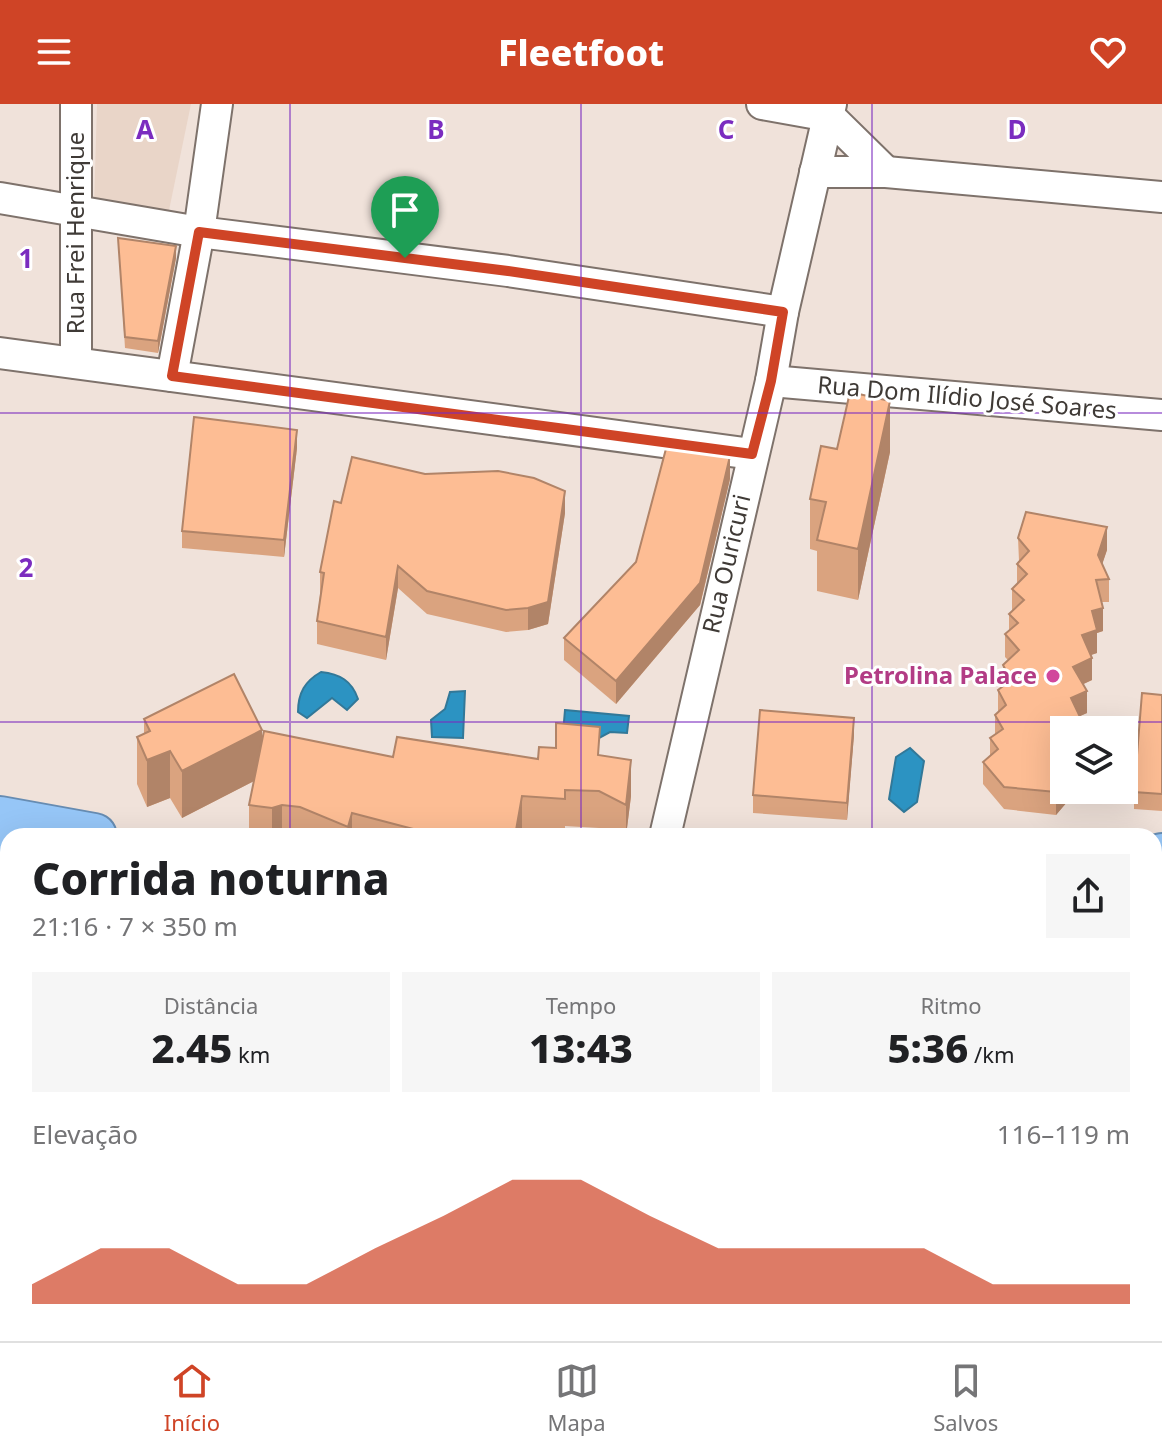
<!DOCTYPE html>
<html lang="pt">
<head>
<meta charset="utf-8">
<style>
  :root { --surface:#fff; --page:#f6f6f6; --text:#202124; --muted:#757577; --line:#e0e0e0; --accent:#cf4426 }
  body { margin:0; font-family:"Noto Sans",sans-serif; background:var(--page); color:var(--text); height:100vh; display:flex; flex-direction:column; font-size:30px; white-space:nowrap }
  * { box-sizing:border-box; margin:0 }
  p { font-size:26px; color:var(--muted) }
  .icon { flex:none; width:44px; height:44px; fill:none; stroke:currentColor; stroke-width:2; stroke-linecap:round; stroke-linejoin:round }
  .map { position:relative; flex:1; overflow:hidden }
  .panel { position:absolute; left:0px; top:724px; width:1162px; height:514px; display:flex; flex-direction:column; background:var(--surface); border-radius:24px 24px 0 0; box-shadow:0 8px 32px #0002 }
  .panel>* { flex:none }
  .tools { position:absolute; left:1050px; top:612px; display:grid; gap:16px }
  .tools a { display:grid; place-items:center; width:88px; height:88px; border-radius:0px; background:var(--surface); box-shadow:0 8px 32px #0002; font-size:40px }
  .pin { position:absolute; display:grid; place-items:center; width:68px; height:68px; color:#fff; margin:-82px -34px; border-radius:50% 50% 50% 0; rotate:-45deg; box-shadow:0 0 8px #0007 }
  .pin .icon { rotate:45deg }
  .round { display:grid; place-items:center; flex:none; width:84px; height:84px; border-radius:0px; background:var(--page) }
  .overview { display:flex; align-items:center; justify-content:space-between; height:136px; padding:0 32px }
  h1 { font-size:44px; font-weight:800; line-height:60px }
  .stats { display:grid; grid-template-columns:repeat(3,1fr); gap:12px; height:136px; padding:8px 32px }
  .stats div { display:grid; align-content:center; border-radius:0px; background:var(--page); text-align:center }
  .stats b { font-size:40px; font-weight:800 }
  .stats small { font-size:22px; font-weight:400 }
  .stats p { font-size:22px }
  .chart { height:224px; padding:16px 32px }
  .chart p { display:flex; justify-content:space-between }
  .chart svg { width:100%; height:144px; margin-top:8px; fill:var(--accent); opacity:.7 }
  header { display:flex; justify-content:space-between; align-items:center; height:104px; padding:0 32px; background:var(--accent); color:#fff; font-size:36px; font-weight:800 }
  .tab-bar { display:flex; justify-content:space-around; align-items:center; height:112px; border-top:2px solid var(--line); background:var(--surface); font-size:22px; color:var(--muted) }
  .tab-bar a { display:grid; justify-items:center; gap:4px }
  .tab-bar .selected { color:var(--accent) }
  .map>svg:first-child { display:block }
  .built { fill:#e9d5c8 }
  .water { fill:#2c93c2; stroke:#327898; stroke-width:2 }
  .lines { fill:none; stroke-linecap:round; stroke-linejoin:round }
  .minor-casing { stroke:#7e726b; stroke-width:34 }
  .tertiary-casing { stroke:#7e726b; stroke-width:42 }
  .trunk-casing { stroke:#678cb2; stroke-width:48 }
  .path { stroke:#a39993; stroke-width:5; stroke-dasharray:6 4; stroke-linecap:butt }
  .minor { stroke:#fff; stroke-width:30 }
  .tertiary { stroke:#fff; stroke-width:38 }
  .trunk { stroke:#96c6f7; stroke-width:44 }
  .wall { fill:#daa37f }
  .shaded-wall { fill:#b18468 }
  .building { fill:#fdbd94; stroke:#b18468; stroke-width:2 }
  .route-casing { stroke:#fff; stroke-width:16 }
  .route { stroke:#cf4426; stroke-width:10 }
  .grid { fill:none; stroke:#7b2cbf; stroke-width:2; stroke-opacity:0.55 }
  .hotel-dot { fill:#d1479c; stroke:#fff; stroke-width:3 }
  .labels { text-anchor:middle; stroke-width:6; stroke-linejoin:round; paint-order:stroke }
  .street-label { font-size:24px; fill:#3f3a36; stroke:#fff }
  .hotel-label { font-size:24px; font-weight:bold; fill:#b23c85; stroke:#fff; text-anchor:end }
  .grid-label { font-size:26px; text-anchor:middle; font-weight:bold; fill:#7b2cbf; stroke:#fff; stroke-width:6; stroke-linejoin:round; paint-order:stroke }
</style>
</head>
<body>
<header><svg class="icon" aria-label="menu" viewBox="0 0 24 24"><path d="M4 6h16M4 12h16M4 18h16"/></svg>Fleetfoot<svg class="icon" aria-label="heart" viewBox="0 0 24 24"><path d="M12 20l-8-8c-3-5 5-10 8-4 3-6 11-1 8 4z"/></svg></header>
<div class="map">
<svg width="1162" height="1237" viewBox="0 0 1162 1237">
  <rect width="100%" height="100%" fill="#f0e2da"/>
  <polygon class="built" points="97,0 191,0 167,116 94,102"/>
  <g class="water">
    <path d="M321 568C340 570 352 577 358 595L347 606 332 594 307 614 298 608C298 589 305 577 321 568Z"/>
    <polygon points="465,587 463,634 432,633 431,616 445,605 450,588"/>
    <polygon points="565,606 629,612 627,629 610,628 588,640 562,641"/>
    <polygon points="910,644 924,657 917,698 904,708 889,695 896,653"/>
  </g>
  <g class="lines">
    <defs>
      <g id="minor">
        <polyline points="76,0 76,259"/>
        <polyline points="762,0 829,12 886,68"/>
        <polyline points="815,68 886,68 1162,93"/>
        <polyline points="0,94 199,128 508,167 783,208"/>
        <polyline points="0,249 752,350"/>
        <polyline points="172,272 199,128 217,0"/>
        <polyline points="771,277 1162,311"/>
        <polyline points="665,732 771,277 783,208 831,0"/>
      </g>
      <g id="tertiary">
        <polyline points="0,1219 8,1221"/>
        <polyline points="53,1230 87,1237"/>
        <polyline points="574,1237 575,1230"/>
      </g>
      <g id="trunk">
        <polyline points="0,715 94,732"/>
        <polyline points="0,748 8,749"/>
        <polyline points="1154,754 1162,752"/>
      </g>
    </defs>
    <use href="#minor" class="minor-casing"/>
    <use href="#tertiary" class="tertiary-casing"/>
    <use href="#trunk" class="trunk-casing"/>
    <g class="path">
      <polyline points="1154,812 1162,810"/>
      <polyline points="0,851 8,854"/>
      <polyline points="1154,964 1162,972"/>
      <polyline points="1154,1163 1162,1158"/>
      <polyline points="0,1180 8,1182"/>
      <polyline points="900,1230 902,1237"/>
      <polyline points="1001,1230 1001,1237"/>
      <polyline points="645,1237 645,1230"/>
      <polyline points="850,1237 852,1230"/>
      <polyline points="960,1237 964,1230"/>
      <polyline points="1051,1237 1068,1230"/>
      <polyline points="1149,1237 1162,1225"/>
    </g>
    <use href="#minor" class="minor"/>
    <use href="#tertiary" class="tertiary"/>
    <use href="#trunk" class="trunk"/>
  </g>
  <g class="wall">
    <polygon points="118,134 176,154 158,249 125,244"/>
    <polygon points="297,344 284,453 182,444 182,427"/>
    <polygon points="837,345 890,348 858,496 817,487 817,447 810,445 810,395"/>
    <polygon points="730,375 700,501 616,600 564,556 564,534"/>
    <polygon points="341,399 565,409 548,520 528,526 506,528 427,510 398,484 386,556 317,540 317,517 320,491 320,468"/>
    <polygon points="1018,434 1107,446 1102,460 1109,475 1109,498 1102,498 1103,527 1097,529 1097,549 1091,551 1092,576 1083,580 1087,609 1080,612 1081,626 1064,626 1073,691 1056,711 1004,705 983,680 983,658 990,652 990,634 995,631 995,611 998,608 998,586 1003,582 1003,561 1008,556 1005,553 1005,530 1009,527 1009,510 1012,507 1012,485 1017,481 1017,460 1019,457"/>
    <polygon points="1162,591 1162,707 1134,705 1134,688"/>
    <polygon points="144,615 262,639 393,653 538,655 600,651 631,692 626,732 614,732 599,724 565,722 565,732 522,729 522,732 249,732 249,701 254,677 182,714 170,694 147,703 137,680 137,633 144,630"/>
    <polygon points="854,631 847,716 753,709 753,691"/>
    <polygon points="1154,976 1162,986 1162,1121 1154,1120"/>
    <polygon points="8,1042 8,1105 0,1104 0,1078"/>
  </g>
  <g class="shaded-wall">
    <polygon points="176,142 176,154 158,249 158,237"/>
    <polygon points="890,297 890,348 858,496 858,445"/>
    <polygon points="297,326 297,344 284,453 284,436"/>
    <polygon points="730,352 730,375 700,501 616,600 616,577"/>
    <polygon points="565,387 565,409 548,520 528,526 528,504"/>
    <polygon points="1107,423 1107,446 1098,473 1098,451"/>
    <polygon points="398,462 398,484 386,556 386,533"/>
    <polygon points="1103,504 1103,527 1097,529 1097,549 1082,554 1082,531 1092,507"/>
    <polygon points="1092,554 1092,576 1073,585 1073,563"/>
    <polygon points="1087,587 1087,609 1071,616 1071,594"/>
    <polygon points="854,614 854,631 847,716 847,699"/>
    <polygon points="1081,615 1081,626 1064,626 1064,624"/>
    <polygon points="262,626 262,673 182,714 182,667"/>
    <polygon points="170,647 170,694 147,703 147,656"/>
    <polygon points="631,656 631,692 626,732 626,701"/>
    <polygon points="1064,679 1064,686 1073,686 1073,691 1056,711 1056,688"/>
    <polygon points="522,692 522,732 515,732"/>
    <polygon points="282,701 282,732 272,732 272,704"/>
    <polygon points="352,709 352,732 348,732 348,723"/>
    <polygon points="8,951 8,973 0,988 0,966"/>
  </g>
  <g class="building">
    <polygon points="118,134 176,142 158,237 125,233"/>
    <polygon points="850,288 890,297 858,445 817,436 826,398 810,395 821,342 837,345"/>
    <polygon points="194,313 297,326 284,436 182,427"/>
    <polygon points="667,341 730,352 700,479 616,577 564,534 636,458"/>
    <polygon points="352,353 425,370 498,367 534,374 565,387 548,498 528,504 506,506 427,487 398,462 386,533 317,517 324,469 320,468 334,397 341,399"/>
    <polygon points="1026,408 1107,423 1098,451 1109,475 1096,476 1103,504 1092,507 1097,526 1082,531 1092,554 1073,563 1087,587 1071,594 1081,615 1064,624 1065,626 1064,626 1064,655 1059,659 1064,662 1064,679 1056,688 1004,683 983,658 998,645 990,634 1003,625 995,611 1006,601 998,586 1011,576 1003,561 1019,546 1005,530 1018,519 1009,510 1024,496 1012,485 1027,470 1017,460 1029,447 1018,434"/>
    <polygon points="234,570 262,626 182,667 170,647 147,656 137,633 150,627 144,615"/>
    <polygon points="1142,589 1162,591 1162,690 1134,688"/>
    <polygon points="760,606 854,614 847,699 753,691"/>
    <polygon points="556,619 600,623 598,651 631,656 626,701 599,687 565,686 565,695 522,692 515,732 440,732 352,709 348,723 300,703 282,701 272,704 249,701 264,627 393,653 397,633 538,655 539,643 556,644"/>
    <polygon points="0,926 8,930 8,951 0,966"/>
    <polygon points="1154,976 1162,986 1162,1099 1154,1098"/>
    <polygon points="2,1041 8,1042 8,1099 0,1098"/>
  </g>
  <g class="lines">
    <defs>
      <polygon id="route" points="199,128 508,167 783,208 771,277 752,350 172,272"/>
    </defs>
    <use href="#route" class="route-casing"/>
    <use href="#route" class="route"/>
  </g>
  <path class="grid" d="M290 0V732M581 0V732M872 0V732M0 309H1162M0 618H1162M0 928H8M1154 928H1162M290 1230V1237M581 1230V1237M872 1230V1237"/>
  <circle class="hotel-dot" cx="1053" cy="572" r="8"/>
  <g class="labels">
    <g class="street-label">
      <text transform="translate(76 129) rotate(-90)" y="8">Rua Frei Henrique</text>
      <text transform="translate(967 294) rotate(5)" y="8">Rua Dom Ilídio José Soares</text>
      <text transform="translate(727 460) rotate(-77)" y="8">Rua Ouricuri</text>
    </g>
    <g class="hotel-label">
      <text x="1037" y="580">Petrolina Palace</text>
    </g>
  </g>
  <g class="grid-label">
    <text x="145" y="35">A</text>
    <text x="436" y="35">B</text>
    <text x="726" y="35">C</text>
    <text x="1017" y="35">D</text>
    <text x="26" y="164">1</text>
    <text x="26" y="473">2</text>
  </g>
</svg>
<div class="tools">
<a><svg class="icon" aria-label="layers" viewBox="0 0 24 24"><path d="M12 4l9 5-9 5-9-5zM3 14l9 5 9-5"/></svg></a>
</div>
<div class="pin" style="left:405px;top:154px;background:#1e9e55"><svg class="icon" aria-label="arrive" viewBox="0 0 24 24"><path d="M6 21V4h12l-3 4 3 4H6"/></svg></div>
<section class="panel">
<div class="overview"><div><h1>Corrida noturna</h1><p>21:16 · 7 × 350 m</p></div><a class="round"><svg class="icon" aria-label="share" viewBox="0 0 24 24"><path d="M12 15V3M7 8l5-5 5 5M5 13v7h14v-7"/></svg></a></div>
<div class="stats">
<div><p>Distância</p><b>2.45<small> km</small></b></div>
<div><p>Tempo</p><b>13:43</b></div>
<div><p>Ritmo</p><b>5:36<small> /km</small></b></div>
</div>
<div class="chart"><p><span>Elevação</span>116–119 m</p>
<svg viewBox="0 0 160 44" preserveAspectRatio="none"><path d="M0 44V38L10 27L20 27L30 38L40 38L50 27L60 17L70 6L80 6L90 17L100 27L110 27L120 27L130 27L140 38L150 38L160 38V44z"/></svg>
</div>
</section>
</div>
<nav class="tab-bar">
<a class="selected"><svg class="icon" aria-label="home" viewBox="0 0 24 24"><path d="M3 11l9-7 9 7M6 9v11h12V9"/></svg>Início</a>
<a><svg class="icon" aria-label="map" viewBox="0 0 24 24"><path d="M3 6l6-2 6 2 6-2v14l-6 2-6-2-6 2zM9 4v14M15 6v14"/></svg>Mapa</a>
<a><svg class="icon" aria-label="saved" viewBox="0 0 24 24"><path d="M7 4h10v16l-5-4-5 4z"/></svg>Salvos</a>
</nav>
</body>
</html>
